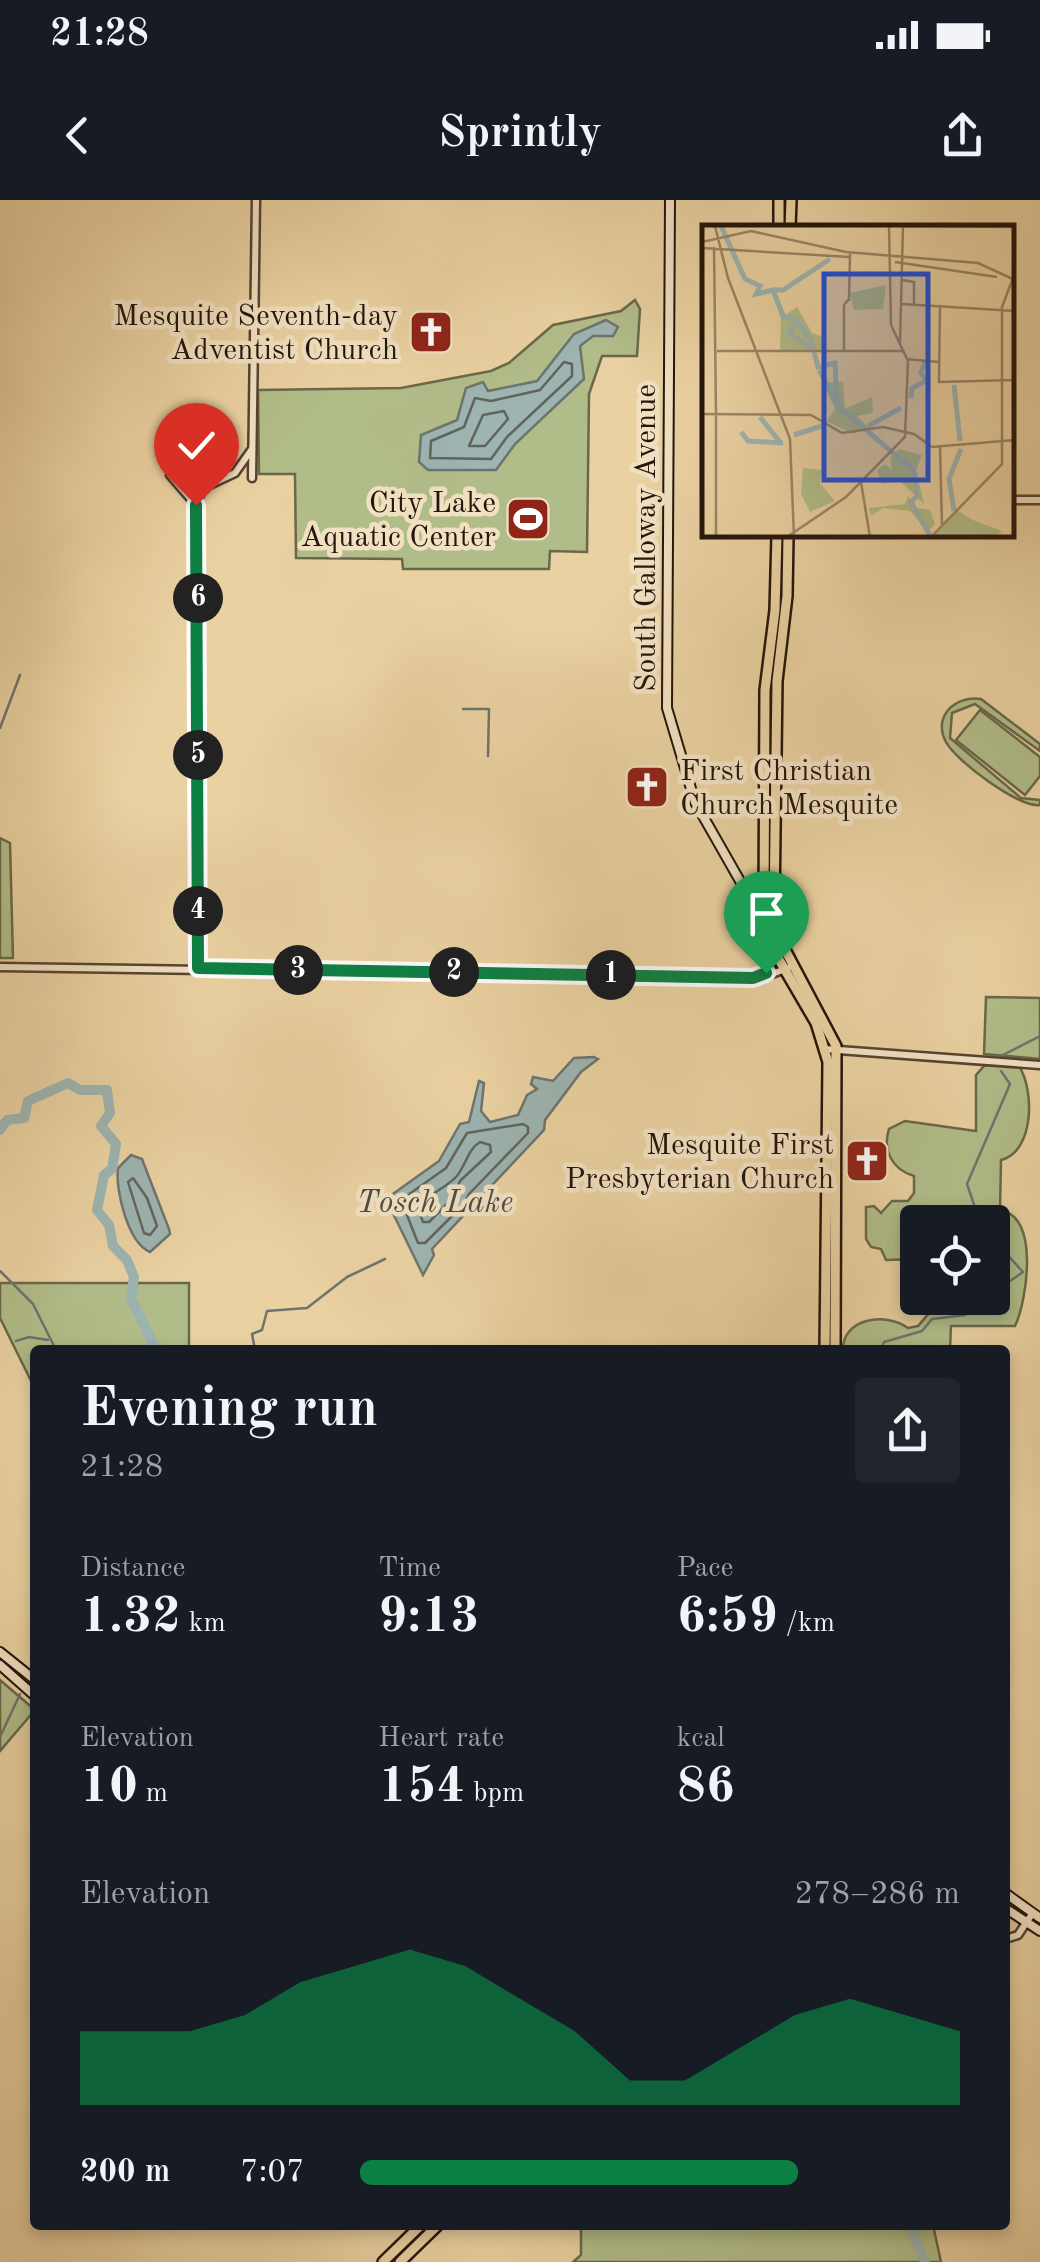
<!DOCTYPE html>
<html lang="en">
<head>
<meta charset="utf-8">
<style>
  :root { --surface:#171b24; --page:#20242c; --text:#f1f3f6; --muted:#9ea1a6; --accent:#0b8043 }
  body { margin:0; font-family:"Old Standard TT",serif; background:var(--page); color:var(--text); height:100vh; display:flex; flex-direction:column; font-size:38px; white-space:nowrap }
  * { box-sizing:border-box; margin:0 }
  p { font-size:32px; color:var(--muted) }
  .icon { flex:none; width:55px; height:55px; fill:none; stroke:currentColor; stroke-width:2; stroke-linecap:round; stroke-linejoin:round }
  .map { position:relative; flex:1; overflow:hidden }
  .side { position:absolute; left:30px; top:1145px; width:980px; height:885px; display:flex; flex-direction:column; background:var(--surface); border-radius:10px; box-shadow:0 5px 15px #0003 }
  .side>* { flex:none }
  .buttons { position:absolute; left:900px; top:1005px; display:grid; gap:20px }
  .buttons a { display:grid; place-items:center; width:110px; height:110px; border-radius:10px; background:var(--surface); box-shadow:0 5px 15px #0003; font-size:50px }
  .pin { position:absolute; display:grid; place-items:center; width:85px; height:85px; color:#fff; margin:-102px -42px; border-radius:50% 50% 50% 0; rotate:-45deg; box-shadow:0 0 10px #0007 }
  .pin .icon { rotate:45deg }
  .km { position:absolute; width:50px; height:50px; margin:-25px; border-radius:50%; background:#222; color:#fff; font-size:28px; line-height:50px; text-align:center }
  .round { display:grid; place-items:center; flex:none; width:105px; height:105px; border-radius:10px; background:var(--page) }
  .head { display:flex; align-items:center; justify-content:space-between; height:170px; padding:0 50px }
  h1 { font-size:55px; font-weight:800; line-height:75px }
  .figures { display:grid; grid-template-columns:repeat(3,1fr); gap:15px; height:170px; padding:10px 50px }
  .figures div { display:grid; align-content:center }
  .figures b { font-size:50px; font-weight:800 }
  .figures small { font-size:28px; font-weight:400 }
  .figures p { font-size:28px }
  .chart { height:280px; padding:20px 50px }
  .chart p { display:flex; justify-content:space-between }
  .chart svg { width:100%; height:180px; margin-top:10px; fill:var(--accent); opacity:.7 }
  ul { padding:0 50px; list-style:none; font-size:32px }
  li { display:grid; grid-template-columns:160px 120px 1fr; align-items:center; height:75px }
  li i { height:25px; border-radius:12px; background:var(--accent) }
  .status { display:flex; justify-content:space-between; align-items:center; height:70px; padding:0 50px; background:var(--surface); direction:ltr }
  .status svg { height:28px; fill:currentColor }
  header { display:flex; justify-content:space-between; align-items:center; height:130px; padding:0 50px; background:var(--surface); font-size:45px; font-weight:800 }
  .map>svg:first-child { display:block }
  .green { fill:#b1bd89; stroke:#6a684a; stroke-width:2.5 }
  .water { fill:#9db4b1; stroke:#6d746f; stroke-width:2.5 }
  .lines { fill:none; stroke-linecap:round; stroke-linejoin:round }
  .shore { stroke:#60645e; stroke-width:2.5 }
  .stream { stroke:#6d746f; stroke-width:2.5 }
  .river { stroke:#9db4b1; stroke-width:10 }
  .tertiary-casing { stroke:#564330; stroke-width:11 }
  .secondary-casing { stroke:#24140b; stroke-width:12 }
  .primary-casing { stroke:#24140b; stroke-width:14 }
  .tertiary { stroke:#f1e1c2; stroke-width:6 }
  .secondary { stroke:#f1e1c2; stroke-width:8 }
  .primary { stroke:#ead1a1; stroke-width:9 }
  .route-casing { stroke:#fff; stroke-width:20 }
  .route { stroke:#0b8043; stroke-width:12 }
  .labels { text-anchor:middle; stroke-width:9; stroke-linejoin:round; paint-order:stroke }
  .poi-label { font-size:30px; fill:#24140b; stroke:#f1e1c2; text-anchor:end }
  .street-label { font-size:30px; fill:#24140b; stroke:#f1e1c2 }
  .water-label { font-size:32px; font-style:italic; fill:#4e4c45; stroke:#f1e1c2 }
  .inset-river { fill:none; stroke:#9db4b1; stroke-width:5 }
  .inset-road { fill:none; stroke:#9b8565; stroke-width:2.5 }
  .view { fill:#1d4ed8; fill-opacity:0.15; stroke:#1d4ed8; stroke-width:5 }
  .inset-edge { fill:none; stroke:#24140b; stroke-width:5 }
</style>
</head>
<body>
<div class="status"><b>21:28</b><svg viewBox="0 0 49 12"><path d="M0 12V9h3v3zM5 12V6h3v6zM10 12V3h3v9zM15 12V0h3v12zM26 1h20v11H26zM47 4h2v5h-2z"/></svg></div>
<header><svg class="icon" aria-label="back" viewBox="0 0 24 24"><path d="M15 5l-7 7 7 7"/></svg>Sprintly<svg class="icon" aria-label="share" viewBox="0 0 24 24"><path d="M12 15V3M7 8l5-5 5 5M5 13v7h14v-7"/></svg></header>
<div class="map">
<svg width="1040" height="2062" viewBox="0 0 1040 2062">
  <rect width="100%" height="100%" fill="#ead1a1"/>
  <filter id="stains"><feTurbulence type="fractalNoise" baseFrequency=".002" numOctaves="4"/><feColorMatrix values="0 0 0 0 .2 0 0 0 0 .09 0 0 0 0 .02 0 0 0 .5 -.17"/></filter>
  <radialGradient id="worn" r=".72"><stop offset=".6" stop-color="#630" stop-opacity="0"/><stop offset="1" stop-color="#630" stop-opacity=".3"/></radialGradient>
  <g class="green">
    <polygon points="635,100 640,109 637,156 602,156 589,194 587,352 550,351 549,369 403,369 402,359 296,358 295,274 259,274 258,190 401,188 491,171 509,163 553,125 621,111"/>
    <path d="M981 499 1040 544V551L975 504 952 513 950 538 1021 598 1040 600V605C1019 608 956 561 946 542 932 516 956 495 981 499Z"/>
    <polygon points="980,510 1040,557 1040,576 1025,595 956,540"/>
    <polygon points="0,638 10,643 13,758 0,758"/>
    <polygon points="986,797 1040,798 1040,859 984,854"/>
    <path d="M985 865 1019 866C1035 891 1034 952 1001 960L1000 1011C1040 1014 1027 1101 1015 1126H951L950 1150H843C842 1119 885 1111 908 1128L918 1126 942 1098H992V1022H918L917 1059 886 1060 881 1049 871 1047 866 1039V1007L874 1006 881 1013 892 1001H908L914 993V976C893 970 882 951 889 929L905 921 976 931V875Z"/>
    <polygon points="0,1083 189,1083 189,1150 35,1150 35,1189 0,1118"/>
    <polygon points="0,1480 35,1510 0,1551"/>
    <polygon points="581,2025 933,2025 941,2062 573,2062 581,2055"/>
  </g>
  <g class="water">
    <polygon points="606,120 618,127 613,136 593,136 580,146 584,179 515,244 496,270 428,270 419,262 421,235 457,220 466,188 483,182 488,191 537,181 574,134"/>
    <polygon points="594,857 598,859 581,872 545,920 544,930 432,1049 434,1055 423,1075 386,999 439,961 460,924 469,922 479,881 484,883 481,911 490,922 518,915 527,895 537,889 531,884 533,877 553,881 574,858"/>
    <path d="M131 955 142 959 169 1029 170 1034 150 1052C128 1043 115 990 118 968Z"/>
  </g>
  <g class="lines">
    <g class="shore">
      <polygon points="564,162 572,164 572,176 507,237 491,259 430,258 431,241 464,227 475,198 491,201 540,190"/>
      <polygon points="504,211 508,219 485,246 469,246 483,215"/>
      <polygon points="523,924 528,927 528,933 469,994 464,1004 425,1043 418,1043 401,1000 446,968 467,933"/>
      <path d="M480 942 490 945 491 952 460 981 453 998 429 1022H423L417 1006C428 996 449 985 456 977 466 966 467 950 480 942Z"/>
      <polygon points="133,978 147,998 157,1026 150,1035 144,1033 128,982"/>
    </g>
    <g class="stream">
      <polyline points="463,509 489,509 488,556"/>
      <polyline points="0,528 20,475"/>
      <polyline points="1003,855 1040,836"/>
      <polyline points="980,1022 967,984 1010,884 1001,871"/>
      <polyline points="992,1038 1023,1072 992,1093"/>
      <polyline points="0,1071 33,1104 56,1150"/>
      <polyline points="16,1141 29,1137 48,1140"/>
      <polyline points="255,1150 252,1134 262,1130 267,1111 307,1108 347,1077 385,1059"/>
      <polyline points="881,1150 884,1142 922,1131 932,1119 965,1115 985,1098"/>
      <polyline points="0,1537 20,1494"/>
    </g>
    <g class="river">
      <polyline points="0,930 7,920 24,918 28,901 68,883 80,890 107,890 110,913 101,926 116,944 112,969 104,975 97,1010 109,1025 113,1046 127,1060 134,1077 131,1098 156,1150"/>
      <polyline points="909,2025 925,2062"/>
    </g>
    <defs>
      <g id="tertiary">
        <polyline points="170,275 195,304"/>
        <polyline points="252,278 256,0"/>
        <polyline points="1012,300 1040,300"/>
        <polyline points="0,767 761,778 788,768"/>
        <polyline points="198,767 196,305 203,288 235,273 252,249"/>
        <polyline points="825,849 1040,865"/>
        <polyline points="1005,1739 1018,1735 1032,1714"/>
      </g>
      <g id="secondary">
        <polyline points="670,0 667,508 695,602 740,681 763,711"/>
        <polyline points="0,1452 35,1480"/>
        <polyline points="0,1465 35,1496"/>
        <polyline points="1005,1693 1040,1718"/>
        <polyline points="1005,1708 1040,1731"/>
      </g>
      <g id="primary">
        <polyline points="779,28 779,0"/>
        <polyline points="790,28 791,0"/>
        <polyline points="777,335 775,410 765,490 764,711 771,746 816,823 828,862 825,1150"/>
        <polyline points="788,335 787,396 777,481 774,706 782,744 836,846 835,1150"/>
        <polyline points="753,778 768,770 769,745"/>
        <polyline points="383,2062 421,2025"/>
        <polyline points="400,2062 438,2025"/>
      </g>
    </defs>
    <use href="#tertiary" class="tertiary-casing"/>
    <use href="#secondary" class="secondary-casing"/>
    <use href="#primary" class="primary-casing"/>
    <use href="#tertiary" class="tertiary"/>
    <use href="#secondary" class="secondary"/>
    <use href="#primary" class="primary"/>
  </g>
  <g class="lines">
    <defs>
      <polyline id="route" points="196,305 198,768 753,778 766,773"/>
    </defs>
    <use href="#route" class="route-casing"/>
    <use href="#route" class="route"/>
  </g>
  <defs>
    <symbol id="church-square" viewBox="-11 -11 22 22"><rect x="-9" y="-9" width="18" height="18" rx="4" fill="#8f2418" stroke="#f1e1c2"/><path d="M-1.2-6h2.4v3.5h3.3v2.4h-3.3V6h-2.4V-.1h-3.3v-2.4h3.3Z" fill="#fff"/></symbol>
    <symbol id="stadium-square" viewBox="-11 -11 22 22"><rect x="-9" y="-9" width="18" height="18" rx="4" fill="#8f2418" stroke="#f1e1c2"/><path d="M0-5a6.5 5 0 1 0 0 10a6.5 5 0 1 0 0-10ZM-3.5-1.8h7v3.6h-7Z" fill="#fff"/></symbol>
  </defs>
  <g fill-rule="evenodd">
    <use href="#church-square" x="406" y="107" width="50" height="50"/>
    <use href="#stadium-square" x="503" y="294" width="50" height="50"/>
    <use href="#church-square" x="622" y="562" width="50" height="50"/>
    <use href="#church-square" x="842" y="936" width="50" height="50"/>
  </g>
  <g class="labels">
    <g class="poi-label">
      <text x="398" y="125">Mesquite Seventh-day<tspan x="398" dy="34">Adventist Church</tspan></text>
      <text x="496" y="312">City Lake<tspan x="496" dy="34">Aquatic Center</tspan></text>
      <text x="680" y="580" text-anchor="start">First Christian<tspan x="680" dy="34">Church Mesquite</tspan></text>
      <text x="834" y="954">Mesquite First<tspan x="834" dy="34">Presbyterian Church</tspan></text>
    </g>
    <g class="street-label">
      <text transform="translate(645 338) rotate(-90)" y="10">South Galloway Avenue</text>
    </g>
    <g class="water-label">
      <text x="435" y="1012">Tosch Lake</text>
    </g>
  </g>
  <g transform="translate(702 25)">
    <rect width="312" height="312" fill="#ead1a1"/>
    <path d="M184 60 181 84 152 85 148 68ZM95 82 110 108 123 113V125H78L79 93ZM120 157H141L143 184 170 172 171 188 155 191 167 203 151 209 125 196 133 184ZM197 224 220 230 214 245 222 279 197 255 180 259 175 245 183 239 190 245 188 233ZM101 243 120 245 118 258 133 276 108 287 99 269ZM206 271 215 283 228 285 233 299 226 307 208 286 181 283 169 291 167 283 203 279ZM256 286 271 295 300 306 293 312H230Z" fill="#b1bd89"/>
    <path class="inset-river" d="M19 1 43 54 58 61 54 69 71 65 81 91 94 94 109 115 116 142 133 138 135 180 212 246 215 271 209 277 229 312M70 65H81L128 34M94 97 87 108 110 124M117 145 134 177M252 160 258 216M209 173 210 163 224 156 219 148 223 137M58 192 78 217M166 201 199 183M39 207 46 216 81 218M92 210 123 200M252 286 247 254 259 224"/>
    <path class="inset-road" d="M13 1 26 53 88 214 92 312M198 1 313 2M0 17 49 6 144 27 276 38 313 55M12 22 14 189M0 23 147 32M193 37 295 52M200 55 212 57V79M147 76 148 29M200 79 313 86M238 80 237 157 313 155M198 118 201 1M15 126H201M142 126V80L147 74M204 134 237 137M0 189 109 190 140 208 181 202 212 209 230 222 313 215M238 222 240 300M159 257 168 312M14 312V189M85 312 144 272 203 212 206 136 189 100 187 1M229 312 300 239V82L311 53"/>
    <path class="view" d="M122 49H226V255H122Z"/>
    <rect width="312" height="312" class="inset-edge"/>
  </g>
  <rect width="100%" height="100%" filter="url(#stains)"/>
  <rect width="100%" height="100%" fill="url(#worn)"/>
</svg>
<div class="buttons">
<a><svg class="icon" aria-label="locate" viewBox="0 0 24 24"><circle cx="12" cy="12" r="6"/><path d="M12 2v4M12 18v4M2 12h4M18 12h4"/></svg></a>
</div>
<div class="pin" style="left:766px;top:773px;background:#1e9e55"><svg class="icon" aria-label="arrive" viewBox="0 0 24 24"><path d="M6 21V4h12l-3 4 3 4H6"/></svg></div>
<div class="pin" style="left:196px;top:305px;background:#d93025"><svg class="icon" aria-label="check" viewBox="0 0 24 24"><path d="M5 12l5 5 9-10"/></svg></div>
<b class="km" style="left:611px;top:775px">1</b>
<b class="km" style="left:454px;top:772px">2</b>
<b class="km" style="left:298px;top:770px">3</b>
<b class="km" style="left:198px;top:711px">4</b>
<b class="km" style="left:198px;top:555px">5</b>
<b class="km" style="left:198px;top:398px">6</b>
<section class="side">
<div class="head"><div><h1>Evening run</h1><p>21:28</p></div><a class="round"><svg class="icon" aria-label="share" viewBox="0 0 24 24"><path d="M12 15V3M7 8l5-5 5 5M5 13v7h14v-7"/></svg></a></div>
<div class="figures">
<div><p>Distance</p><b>1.32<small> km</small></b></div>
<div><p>Time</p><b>9:13</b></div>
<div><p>Pace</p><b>6:59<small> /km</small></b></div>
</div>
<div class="figures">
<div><p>Elevation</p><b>10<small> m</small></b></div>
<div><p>Heart rate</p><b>154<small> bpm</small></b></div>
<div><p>kcal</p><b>86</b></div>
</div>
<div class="chart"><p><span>Elevation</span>278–286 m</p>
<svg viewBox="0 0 160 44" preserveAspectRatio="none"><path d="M0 44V26L10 26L20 26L30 22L40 14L50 10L60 6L70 10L80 18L90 26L100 38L110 38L120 30L130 22L140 18L150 22L160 26V44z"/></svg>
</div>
<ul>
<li><b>200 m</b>7:07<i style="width:73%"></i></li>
</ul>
</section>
</div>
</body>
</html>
